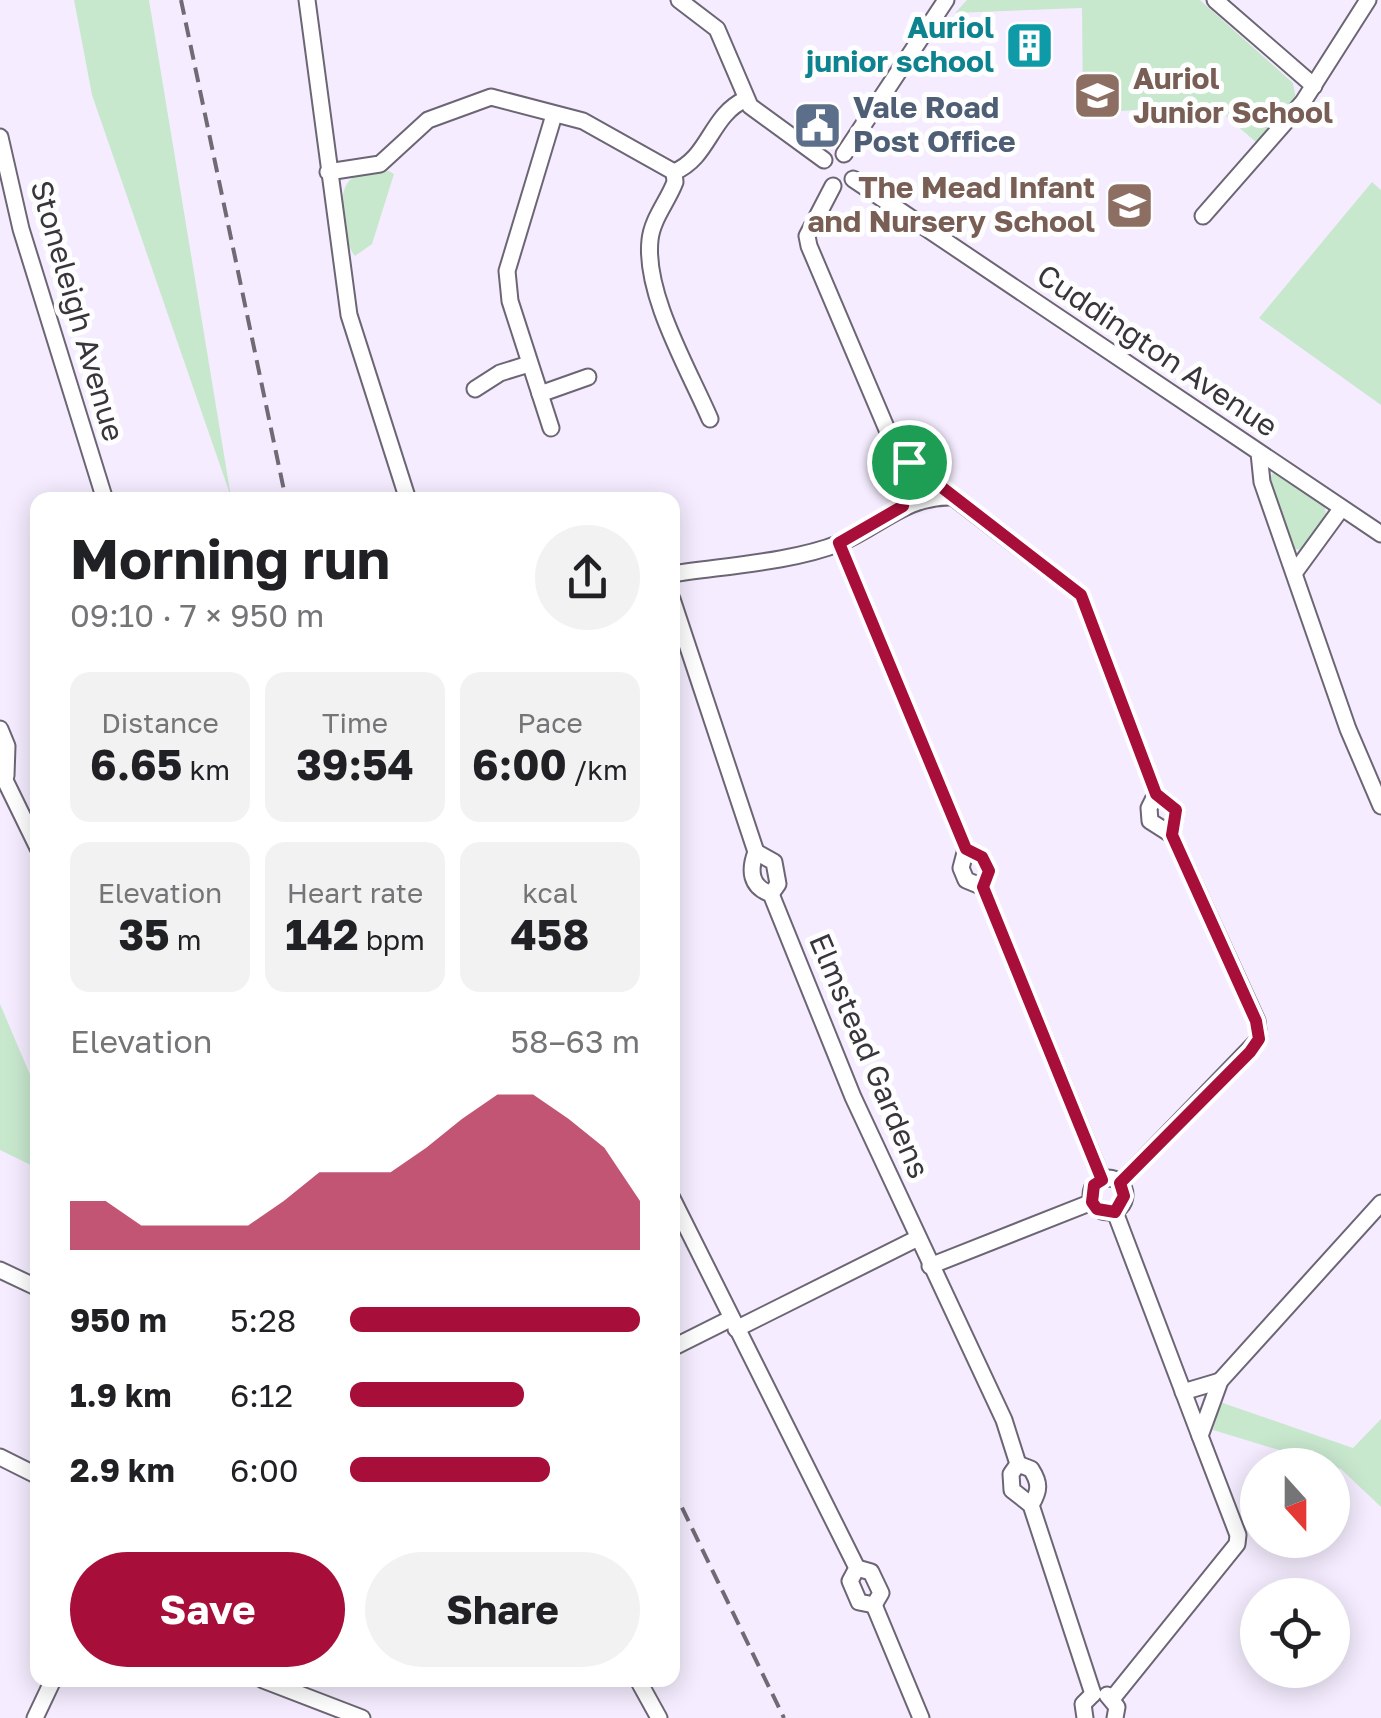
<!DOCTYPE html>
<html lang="en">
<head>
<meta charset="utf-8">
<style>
  :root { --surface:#fff; --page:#f2f2f2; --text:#202124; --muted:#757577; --accent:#a70e39 }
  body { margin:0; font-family:"Golos Text",sans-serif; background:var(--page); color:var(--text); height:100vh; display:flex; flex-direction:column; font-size:38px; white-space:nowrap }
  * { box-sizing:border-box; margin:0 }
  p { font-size:32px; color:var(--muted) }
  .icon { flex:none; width:55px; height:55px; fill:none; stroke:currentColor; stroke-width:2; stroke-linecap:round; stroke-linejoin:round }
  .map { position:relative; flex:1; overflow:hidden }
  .panel { position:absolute; left:30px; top:492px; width:650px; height:1195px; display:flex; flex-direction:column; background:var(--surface); border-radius:20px; box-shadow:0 5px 25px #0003 }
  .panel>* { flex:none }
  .needle { width:65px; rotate:159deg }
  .tools { position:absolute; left:1240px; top:1448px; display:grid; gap:20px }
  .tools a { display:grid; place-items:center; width:110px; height:110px; border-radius:50%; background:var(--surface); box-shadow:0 5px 25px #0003; font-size:50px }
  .pin { position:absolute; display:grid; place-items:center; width:85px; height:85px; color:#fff; margin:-42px; border:5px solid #fff; border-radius:50%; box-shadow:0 2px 10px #0007 }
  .round { display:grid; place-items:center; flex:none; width:105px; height:105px; border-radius:52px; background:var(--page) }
  .head { display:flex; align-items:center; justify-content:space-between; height:170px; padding:0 40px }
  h1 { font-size:55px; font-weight:700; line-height:75px }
  .figures { display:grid; grid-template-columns:repeat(3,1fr); gap:15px; height:170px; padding:10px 40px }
  .figures div { display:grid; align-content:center; border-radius:20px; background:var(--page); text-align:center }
  .figures b { font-size:42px; font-weight:700 }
  .figures small { font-size:28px; font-weight:400 }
  .figures p { font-size:28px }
  .chart { height:280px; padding:20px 40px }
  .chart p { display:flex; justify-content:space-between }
  .chart svg { width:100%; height:180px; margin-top:10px; fill:var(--accent); opacity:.7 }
  .cta { display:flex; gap:20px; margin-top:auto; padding:20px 40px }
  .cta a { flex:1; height:115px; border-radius:60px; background:var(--accent); color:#fff; font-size:40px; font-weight:700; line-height:115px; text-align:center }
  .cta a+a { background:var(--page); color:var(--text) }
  ul { padding:0 40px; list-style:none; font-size:32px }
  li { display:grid; grid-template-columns:160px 120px 1fr; align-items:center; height:75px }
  li i { height:25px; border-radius:12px; background:var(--accent) }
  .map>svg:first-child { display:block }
  .green { fill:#c8e8ce }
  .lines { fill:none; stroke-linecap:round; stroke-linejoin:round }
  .street-casing { stroke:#6c6574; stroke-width:19 }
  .street { stroke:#fff; stroke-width:15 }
  .rail { stroke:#6f6a74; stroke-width:4; stroke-dasharray:15 8; stroke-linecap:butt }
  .route-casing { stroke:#fff; stroke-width:20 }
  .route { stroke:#a70e39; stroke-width:12 }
  .labels { text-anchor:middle; stroke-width:10; stroke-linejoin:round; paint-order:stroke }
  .culture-label { font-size:30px; font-weight:bold; fill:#0d838f; stroke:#fefefe; text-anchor:end }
  .education-label { font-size:30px; font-weight:bold; fill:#785e54; stroke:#fefefe; text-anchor:start }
  .service-label { font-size:30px; font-weight:bold; fill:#4e5e75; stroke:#fefefe; text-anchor:start }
  .street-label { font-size:30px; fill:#39353c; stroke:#fefefe }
</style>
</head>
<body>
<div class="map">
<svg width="1381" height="1718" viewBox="0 0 1381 1718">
  <rect width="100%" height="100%" fill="#f5edff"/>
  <g class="green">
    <polygon points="74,0 149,0 231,497 92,95"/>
    <polygon points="967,0 1200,0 1293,83 1296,100 1257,143 1212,104 1083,114 1082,8 955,13"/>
    <path d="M389 171 394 174 372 244 355 256C343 242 335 194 350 180 360 171 377 173 389 171Z"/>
    <polygon points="1372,182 1381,190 1381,405 1259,318"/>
    <polygon points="1276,471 1325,506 1326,517 1302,550 1293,549 1268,478"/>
    <polygon points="0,1004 37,1091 37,1168 0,1150"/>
    <polygon points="1220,1402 1353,1448 1381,1419 1381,1507 1341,1469 1213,1430"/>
  </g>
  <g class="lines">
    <defs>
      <g id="street">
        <polyline points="307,0 349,315 408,500"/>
        <polyline points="679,0 717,29 750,106 824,160"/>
        <polyline points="1215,0 1314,86"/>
        <polyline points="0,137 21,229 105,500"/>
        <polyline points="844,154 946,0"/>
        <path d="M328 172 380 164 428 120 491 97 583 121 674 172C710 157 710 115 746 99"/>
        <path d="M674 172 675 182C668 201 652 219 650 240 644 294 689 370 710 419"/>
        <polyline points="853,179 1381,534"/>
        <polyline points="833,186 807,236 809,246 894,446 953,497 1081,595 1156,794 1176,810 1172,835"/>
        <polyline points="1203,216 1303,102 1368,0"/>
        <polyline points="475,389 500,373 529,364"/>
        <polyline points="540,394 588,377"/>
        <polyline points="551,428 510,301 507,271 554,115"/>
        <polyline points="1259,453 1262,482 1348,729 1381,806"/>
        <polyline points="903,506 909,463"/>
        <polyline points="839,543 966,849 961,868 966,880 983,887"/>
        <polyline points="1295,572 1341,509"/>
        <path d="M672 574C723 566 793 562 840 543 880 526 907 495 953 497"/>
        <path d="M672 599 756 852C749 870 750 887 771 894L853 1097 1004 1420 1018 1464 1011 1474 1012 1490 1031 1505 1093 1694"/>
        <polyline points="0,729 7,746 6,776"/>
        <polyline points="0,770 38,848"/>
        <polyline points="966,849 982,857 989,871 983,887 1102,1179"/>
        <polyline points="756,852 774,862 778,884 771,894"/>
        <circle cx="1108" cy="1195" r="17"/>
        <polyline points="1120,1183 1259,1039 1257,1021 1172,835 1150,821 1149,808 1156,794"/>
        <polyline points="672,1198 857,1568 871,1572 881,1593 874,1605"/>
        <polyline points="1115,1212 1200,1436"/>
        <polyline points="930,1266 1092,1202"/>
        <polyline points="0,1270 38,1288"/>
        <polyline points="736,1329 918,1238"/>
        <polyline points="672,1348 730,1319"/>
        <polyline points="1183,1392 1220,1381"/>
        <polyline points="0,1457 38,1476"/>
        <path d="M1018 1464 1031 1469C1040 1483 1040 1490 1031 1505"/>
        <polyline points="857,1568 850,1581 859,1602 874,1605"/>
        <polyline points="874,1605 921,1718"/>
        <polyline points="263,1680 362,1718"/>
        <polyline points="638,1680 659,1718"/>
        <polyline points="1107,1695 1117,1707 1115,1718"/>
        <polyline points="1112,1699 1237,1544 1238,1535 1200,1436 1220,1381 1381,1203"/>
        <polyline points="35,1718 53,1680"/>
        <polyline points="1085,1718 1083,1704 1093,1694"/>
      </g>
    </defs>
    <use href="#street" class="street-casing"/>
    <use href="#street" class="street"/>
    <g class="rail">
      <polyline points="181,0 286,500"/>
      <polyline points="672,1487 784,1718"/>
    </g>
  </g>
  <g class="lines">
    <defs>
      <polygon id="route" points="909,462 1081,595 1156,794 1176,810 1172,835 1256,1021 1259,1039 1250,1052 1120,1183 1124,1196 1115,1212 1097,1209 1092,1202 1094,1185 1102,1180 983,887 989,871 982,857 966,849 839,543 903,506"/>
    </defs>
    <use href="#route" class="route-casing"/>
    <use href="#route" class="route"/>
  </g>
  <defs>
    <symbol id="building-square" viewBox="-11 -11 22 22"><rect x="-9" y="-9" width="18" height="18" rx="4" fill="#0f9aa8" stroke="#fefefe"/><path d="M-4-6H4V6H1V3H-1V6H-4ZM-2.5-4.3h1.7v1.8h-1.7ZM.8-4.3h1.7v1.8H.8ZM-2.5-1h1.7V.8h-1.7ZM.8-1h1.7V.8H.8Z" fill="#fff"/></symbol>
    <symbol id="school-square" viewBox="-11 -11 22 22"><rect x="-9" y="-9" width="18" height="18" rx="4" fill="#8d6e63" stroke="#fefefe"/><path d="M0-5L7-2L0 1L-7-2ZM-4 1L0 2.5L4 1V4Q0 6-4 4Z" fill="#fff"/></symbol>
    <symbol id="civic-square" viewBox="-11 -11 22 22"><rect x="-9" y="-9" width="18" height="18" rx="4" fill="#5c6f8a" stroke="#fefefe"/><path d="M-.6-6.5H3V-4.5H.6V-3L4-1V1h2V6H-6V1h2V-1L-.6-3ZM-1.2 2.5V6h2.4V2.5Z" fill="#fff"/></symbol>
  </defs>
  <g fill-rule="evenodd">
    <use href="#building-square" x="1002" y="18" width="55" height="55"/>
    <use href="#school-square" x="1070" y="68" width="55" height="55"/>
    <use href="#civic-square" x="790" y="98" width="55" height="55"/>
    <use href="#school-square" x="1102" y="178" width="55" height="55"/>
  </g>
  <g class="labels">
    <g class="culture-label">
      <text x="994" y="38">Auriol<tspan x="994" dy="34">junior school</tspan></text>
    </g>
    <g class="education-label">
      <text x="1133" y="89">Auriol<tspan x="1133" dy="34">Junior School</tspan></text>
      <text x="1095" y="198" text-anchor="end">The Mead Infant<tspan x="1095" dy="34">and Nursery School</tspan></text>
    </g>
    <g class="service-label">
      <text x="853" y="118">Vale Road<tspan x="853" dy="34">Post Office</tspan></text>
    </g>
    <g class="street-label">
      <text transform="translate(77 311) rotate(74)" y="10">Stoneleigh Avenue</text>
      <text transform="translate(1157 351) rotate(34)" y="10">Cuddington Avenue</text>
      <text transform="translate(869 1056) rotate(67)" y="10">Elmstead Gardens</text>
    </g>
  </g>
</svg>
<div class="tools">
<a><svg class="needle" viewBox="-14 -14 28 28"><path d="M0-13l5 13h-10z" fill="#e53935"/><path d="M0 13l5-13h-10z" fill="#757577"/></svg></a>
<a><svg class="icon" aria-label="locate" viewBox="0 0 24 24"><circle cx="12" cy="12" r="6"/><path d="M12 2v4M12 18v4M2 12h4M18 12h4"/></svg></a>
</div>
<div class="pin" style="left:909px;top:462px;background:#1e9e55"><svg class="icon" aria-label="arrive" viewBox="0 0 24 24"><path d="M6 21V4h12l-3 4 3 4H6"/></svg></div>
<section class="panel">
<div class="head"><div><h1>Morning run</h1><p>09:10 · 7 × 950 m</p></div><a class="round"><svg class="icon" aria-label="share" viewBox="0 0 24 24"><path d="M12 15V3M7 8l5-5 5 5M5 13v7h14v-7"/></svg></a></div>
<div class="figures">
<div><p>Distance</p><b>6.65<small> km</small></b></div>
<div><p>Time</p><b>39:54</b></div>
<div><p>Pace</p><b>6:00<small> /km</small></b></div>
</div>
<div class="figures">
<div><p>Elevation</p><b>35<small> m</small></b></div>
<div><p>Heart rate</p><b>142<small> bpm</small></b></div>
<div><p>kcal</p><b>458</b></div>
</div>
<div class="chart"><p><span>Elevation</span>58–63 m</p>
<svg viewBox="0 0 160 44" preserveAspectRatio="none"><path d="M0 44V32L10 32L20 38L30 38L40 38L50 38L60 32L70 25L80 25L90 25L100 19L110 12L120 6L130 6L140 12L150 19L160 32V44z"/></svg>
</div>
<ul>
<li><b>950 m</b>5:28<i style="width:100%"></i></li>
<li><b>1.9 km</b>6:12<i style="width:60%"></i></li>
<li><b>2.9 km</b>6:00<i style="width:69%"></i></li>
</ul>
<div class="cta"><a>Save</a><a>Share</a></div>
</section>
</div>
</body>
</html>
